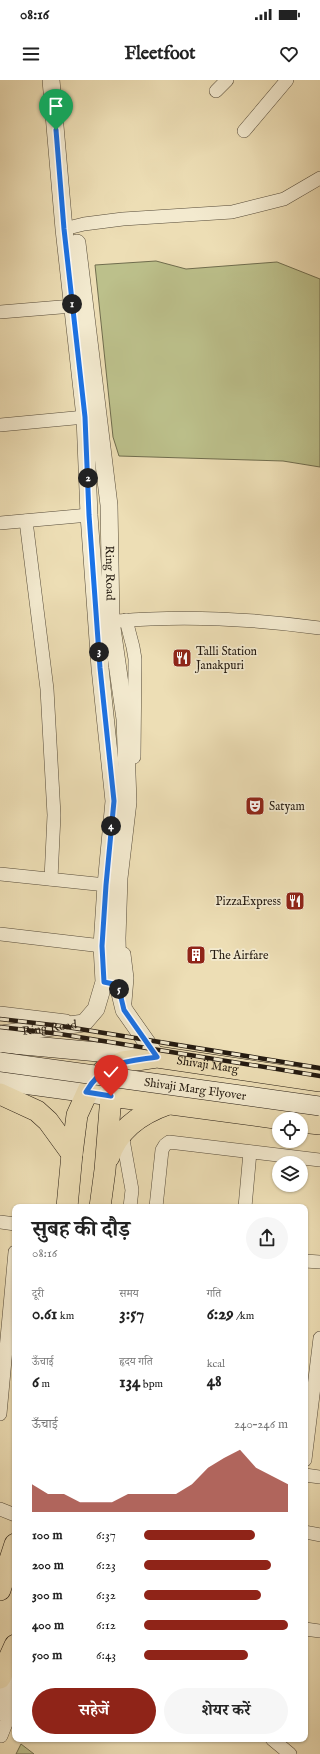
<!DOCTYPE html>
<html lang="hi">
<head>
<meta charset="utf-8">
<style>
  :root { --surface:#fff; --page:#f6f6f6; --text:#222; --muted:#767676; --accent:#8f2418 }
  body { margin:0; font-family:"IM FELL English","Noto Serif Devanagari",serif; background:var(--page); color:var(--text); height:100vh; display:flex; flex-direction:column; font-size:15px; white-space:nowrap }
  * { box-sizing:border-box; margin:0 }
  p { font-size:13px; color:var(--muted) }
  .icon { flex:none; width:22px; height:22px; fill:none; stroke:currentColor; stroke-width:2; stroke-linecap:round; stroke-linejoin:round }
  .map { position:relative; flex:1; overflow:hidden }
  .details { position:absolute; left:12px; top:1124px; width:296px; height:538px; display:flex; flex-direction:column; background:var(--surface); border-radius:8px; box-shadow:0 1px 3px #0004 }
  .details>* { flex:none }
  .fabs { position:absolute; left:272px; top:1032px; display:grid; gap:8px }
  .fabs a { display:grid; place-items:center; width:36px; height:36px; border-radius:50%; background:var(--surface); box-shadow:0 1px 3px #0004; font-size:20px }
  .pin { position:absolute; display:grid; place-items:center; width:34px; height:34px; color:#fff; margin:-41px -17px; border-radius:50% 50% 50% 0; rotate:-45deg; box-shadow:0 0 4px #0007 }
  .pin .icon { rotate:45deg }
  .km { position:absolute; width:20px; height:20px; margin:-10px; border-radius:50%; background:#222; color:#fff; font-size:11px; line-height:20px; text-align:center }
  .round { display:grid; place-items:center; flex:none; width:42px; height:42px; border-radius:21px; background:var(--page) }
  .headline { display:flex; align-items:center; justify-content:space-between; height:68px; padding:0 20px }
  h1 { font-size:22px; font-weight:700; line-height:30px }
  .metrics { display:grid; grid-template-columns:repeat(3,1fr); gap:6px; height:68px; padding:4px 20px }
  .metrics div { display:grid; align-content:center }
  .metrics b { font-size:17px; font-weight:700 }
  .metrics small { font-size:11px; font-weight:400 }
  .metrics p { font-size:11px }
  .chart { height:112px; padding:8px 20px }
  .chart p { display:flex; justify-content:space-between }
  .chart svg { width:100%; height:72px; margin-top:4px; fill:var(--accent); opacity:.7 }
  .action { display:flex; gap:8px; margin-top:auto; padding:8px 20px }
  .action a { flex:1; height:46px; border-radius:24px; background:var(--accent); color:#fff; font-size:16px; font-weight:700; line-height:46px; text-align:center }
  .action a+a { background:var(--page); color:var(--text) }
  ul { padding:0 20px; list-style:none; font-size:13px }
  li { display:grid; grid-template-columns:64px 48px 1fr; align-items:center; height:30px }
  li i { height:10px; border-radius:5px; background:var(--accent) }
  .status { display:flex; justify-content:space-between; align-items:center; height:28px; padding:0 20px; background:var(--surface); direction:ltr }
  .status svg { height:11px; fill:currentColor }
  header { display:flex; justify-content:space-between; align-items:center; height:52px; padding:0 20px; background:var(--surface); font-size:18px; font-weight:700 }
  .map>svg:first-child { display:block }
  .green { fill:#bcc08b; stroke:#706d4e }
  .lines { fill:none; stroke-linecap:round; stroke-linejoin:round }
  .minor-casing { stroke:#564b39; stroke-width:14 }
  .tertiary-casing { stroke:#564b39; stroke-width:18 }
  .secondary-casing { stroke:#241a10; stroke-width:20 }
  .primary-casing { stroke:#241a10; stroke-width:22 }
  .minor { stroke:#f3eacf; stroke-width:13 }
  .tertiary { stroke:#f3eacf; stroke-width:17 }
  .secondary { stroke:#f3eacf; stroke-width:19 }
  .primary { stroke:#eddeb5; stroke-width:21 }
  .rail-casing { stroke:#241a10; stroke-width:4.5 }
  .rail { stroke:#f3eacf; stroke-width:3; stroke-dasharray:9; stroke-linecap:butt }
  .secondary-bridge-casing { stroke:#241a10; stroke-width:20; stroke-linecap:butt }
  .secondary-bridge { stroke:#f3eacf; stroke-width:19 }
  .route-casing { stroke:#fff; stroke-width:8 }
  .route { stroke:#1a73e8; stroke-width:5 }
  .labels { text-anchor:middle; stroke-width:3.5; stroke-linejoin:round; paint-order:stroke }
  .street-label { font-size:12px; fill:#241a10; stroke:#f3eacf }
  .poi-label { font-size:12px; fill:#241a10; stroke:#f3eacf; text-anchor:start }
</style>
</head>
<body>
<div class="status"><b>08:16</b><svg viewBox="0 0 49 12"><path d="M0 12V9h3v3zM5 12V6h3v6zM10 12V3h3v9zM15 12V0h3v12zM26 1h20v11H26zM47 4h2v5h-2z"/></svg></div>
<header><svg class="icon" aria-label="menu" viewBox="0 0 24 24"><path d="M4 6h16M4 12h16M4 18h16"/></svg>Fleetfoot<svg class="icon" aria-label="heart" viewBox="0 0 24 24"><path d="M12 20l-8-8c-3-5 5-10 8-4 3-6 11-1 8 4z"/></svg></header>
<div class="map">
<svg width="320" height="1674" viewBox="0 0 320 1674">
  <rect width="100%" height="100%" fill="#eddeb5"/>
  <filter id="stains"><feTurbulence type="fractalNoise" baseFrequency=".005" numOctaves="4"/><feColorMatrix values="0 0 0 0 .2 0 0 0 0 .09 0 0 0 0 .02 0 0 0 .5 -.17"/></filter>
  <radialGradient id="worn" r=".72"><stop offset=".6" stop-color="#630" stop-opacity="0"/><stop offset="1" stop-color="#630" stop-opacity=".3"/></radialGradient>
  <g class="green">
    <polygon points="156,181 186,189 277,182 320,199 320,387 283,381 119,376 113,357 95,185"/>
    <polygon points="21,1664 34,1674 16,1674"/>
  </g>
  <g class="lines">
    <defs>
      <g id="minor">
        <polyline points="216,11 227,0"/>
        <polyline points="244,51 287,0"/>
        <polyline points="64,149 84,144 123,139 232,132 284,119 320,98"/>
        <polyline points="0,232 73,226"/>
        <polyline points="0,345 85,337"/>
        <polyline points="26,441 47,609 54,735 51,799"/>
        <polyline points="0,443 89,435"/>
        <polyline points="126,540 133,567 135,579 134,677"/>
        <path d="M118 541C185 535 254 539 320 548"/>
        <polyline points="0,794 106,805"/>
        <polyline points="0,854 102,866"/>
        <polyline points="124,874 127,898 125,922"/>
        <polyline points="0,933 66,941"/>
        <polyline points="122,1054 132,1110 130,1127"/>
        <polyline points="156,1127 162,1070 165,1065 169,1062 320,1080"/>
        <polyline points="245,1127 250,1072"/>
        <polyline points="0,1142 15,1144"/>
        <polyline points="305,1181 320,1182"/>
        <polyline points="0,1334 15,1172"/>
        <polyline points="305,1380 320,1258"/>
        <polyline points="305,1395 320,1397"/>
        <polyline points="0,1429 15,1435"/>
        <polyline points="305,1452 320,1455"/>
        <polyline points="305,1549 320,1551"/>
        <polyline points="1,1656 15,1621"/>
        <polyline points="272,1659 290,1674"/>
      </g>
      <g id="tertiary">
        <path id="s1" d="M77 163 109 425 111 541 125 639 128 722 119 798 117 858 118 905 124 930 157 977"/>
        <path id="s2" d="M0 954 84 943 96 929 104 902 102 866 106 805 114 721 100 588 89 435 85 337 64 149 51 0"/>
        <polyline points="0,1632 8,1608 12,1582"/>
      </g>
      <g id="secondary">
        <polyline points="0,963 142,976"/>
        <polyline points="0,1001 111,1016"/>
      </g>
      <g id="primary">
        <polyline points="0,1014 37,1031 48,1041 72,1074"/>
        <polyline points="301,1042 320,1044"/>
        <path d="M109 1077C118 1049 142 1033 168 1024"/>
        <path id="s3" d="M67 1127 72 1074 77 1035 92 1002 104 990 123 982 157 977 320 1001"/>
        <polyline points="100,1127 105,1090 111,1016 282,1039"/>
        <polyline points="0,1510 15,1464"/>
        <polyline points="0,1598 15,1565"/>
      </g>
    </defs>
    <use href="#minor" class="minor-casing"/>
    <use href="#tertiary" class="tertiary-casing"/>
    <use href="#secondary" class="secondary-casing"/>
    <use href="#primary" class="primary-casing"/>
    <use href="#minor" class="minor"/>
    <use href="#tertiary" class="tertiary"/>
    <use href="#secondary" class="secondary"/>
    <use href="#primary" class="primary"/>
    <defs>
      <g id="rail">
        <polyline points="0,939 61,946 320,988"/>
        <polyline points="0,947 60,954 320,996"/>
      </g>
    </defs>
    <use href="#rail" class="rail-casing"/>
    <use href="#rail" class="rail"/>
    <defs>
      <g id="secondary-bridge">
        <path id="s4" d="M0 982 320 1026"/>
      </g>
    </defs>
    <use href="#secondary-bridge" class="secondary-bridge-casing"/>
    <use href="#secondary-bridge" class="secondary-bridge"/>
  </g>
  <g class="lines">
    <defs>
      <path id="route" d="M56 50 64 149 85 337 89 435 100 588 114 721 106 805 102 866 104 902 118 905 124 930 157 977C124 982 104 981 86 1012L111 1016"/>
    </defs>
    <use href="#route" class="route-casing"/>
    <use href="#route" class="route"/>
  </g>
  <defs>
    <symbol id="restaurant-square" viewBox="-11 -11 22 22"><rect x="-9" y="-9" width="18" height="18" rx="4" fill="#8f2418" stroke="#f3eacf"/><path d="M-5-6h1v4h1v-4h1v4h1v-4h1v5L-1.5 .5V6h-2V.5L-5-1ZM5-6V6H3V1.5H1.5Q1.5-4 5-6Z" fill="#fff"/></symbol>
    <symbol id="theatre-square" viewBox="-11 -11 22 22"><rect x="-9" y="-9" width="18" height="18" rx="4" fill="#8f2418" stroke="#f3eacf"/><path d="M-5-5.5Q0-4 5-5.5V0Q5 5 0 6Q-5 5-5 0ZM-3.3-2.5H-1v1.5H-3.3ZM1-2.5H3.3v1.5H1ZM-2.8 1Q0 5.5 2.8 1Z" fill="#fff"/></symbol>
    <symbol id="building-square" viewBox="-11 -11 22 22"><rect x="-9" y="-9" width="18" height="18" rx="4" fill="#8f2418" stroke="#f3eacf"/><path d="M-4-6H4V6H1V3H-1V6H-4ZM-2.5-4.3h1.7v1.8h-1.7ZM.8-4.3h1.7v1.8H.8ZM-2.5-1h1.7V.8h-1.7ZM.8-1h1.7V.8H.8Z" fill="#fff"/></symbol>
  </defs>
  <g fill-rule="evenodd">
    <use href="#restaurant-square" x="171" y="567" width="22" height="22"/>
    <use href="#theatre-square" x="244" y="715" width="22" height="22"/>
    <use href="#restaurant-square" x="284" y="810" width="22" height="22"/>
    <use href="#building-square" x="185" y="864" width="22" height="22"/>
  </g>
  <g class="labels">
    <g class="street-label">
      <text dy="4" stroke="none"><textPath href="#s1" startOffset="332">Ring Road</textPath></text>
      <text dy="4" stroke="none"><textPath href="#s2" startOffset="50">Ring Road</textPath></text>
      <text dy="4" stroke="none"><textPath href="#s3" startOffset="252">Shivaji Marg</textPath></text>
      <text dy="4" stroke="none"><textPath href="#s4" startOffset="197">Shivaji Marg Flyover</textPath></text>
    </g>
    <g class="poi-label">
      <text x="196" y="575">Talli Station<tspan x="196" dy="14">Janakpuri</tspan></text>
      <text x="269" y="730">Satyam</text>
      <text x="281" y="825" text-anchor="end">PizzaExpress</text>
      <text x="210" y="879">The Airfare</text>
    </g>
  </g>
  <rect width="100%" height="100%" filter="url(#stains)"/>
  <rect width="100%" height="100%" fill="url(#worn)"/>
</svg>
<div class="fabs">
<a><svg class="icon" aria-label="locate" viewBox="0 0 24 24"><circle cx="12" cy="12" r="6"/><path d="M12 2v4M12 18v4M2 12h4M18 12h4"/></svg></a>
<a><svg class="icon" aria-label="layers" viewBox="0 0 24 24"><path d="M12 4l9 5-9 5-9-5zM3 14l9 5 9-5"/></svg></a>
</div>
<div class="pin" style="left:56px;top:50px;background:#1e9e55"><svg class="icon" aria-label="arrive" viewBox="0 0 24 24"><path d="M6 21V4h12l-3 4 3 4H6"/></svg></div>
<div class="pin" style="left:111px;top:1016px;background:#d93025"><svg class="icon" aria-label="check" viewBox="0 0 24 24"><path d="M5 12l5 5 9-10"/></svg></div>
<b class="km" style="left:72px;top:224px">1</b>
<b class="km" style="left:88px;top:398px">2</b>
<b class="km" style="left:99px;top:572px">3</b>
<b class="km" style="left:111px;top:746px">4</b>
<b class="km" style="left:119px;top:909px">5</b>
<section class="details">
<div class="headline"><div><h1>सुबह की दौड़</h1><p>08:16</p></div><a class="round"><svg class="icon" aria-label="share" viewBox="0 0 24 24"><path d="M12 15V3M7 8l5-5 5 5M5 13v7h14v-7"/></svg></a></div>
<div class="metrics">
<div><p>दूरी</p><b>0.61<small> km</small></b></div>
<div><p>समय</p><b>3:57</b></div>
<div><p>गति</p><b>6:29<small> /km</small></b></div>
</div>
<div class="metrics">
<div><p>ऊँचाई</p><b>6<small> m</small></b></div>
<div><p>हृदय गति</p><b>134<small> bpm</small></b></div>
<div><p>kcal</p><b>48</b></div>
</div>
<div class="chart"><p><span>ऊँचाई</span>240–246 m</p>
<svg viewBox="0 0 160 44" preserveAspectRatio="none"><path d="M0 44V27L10 33L20 33L30 38L40 38L50 38L60 33L70 33L80 33L90 33L100 27L110 17L120 11L130 6L140 17L150 22L160 27V44z"/></svg>
</div>
<ul>
<li><b>100 m</b>6:37<i style="width:77%"></i></li>
<li><b>200 m</b>6:23<i style="width:88%"></i></li>
<li><b>300 m</b>6:32<i style="width:81%"></i></li>
<li><b>400 m</b>6:12<i style="width:100%"></i></li>
<li><b>500 m</b>6:43<i style="width:72%"></i></li>
</ul>
<div class="action"><a>सहेजें</a><a>शेयर करें</a></div>
</section>
</div>
</body>
</html>
